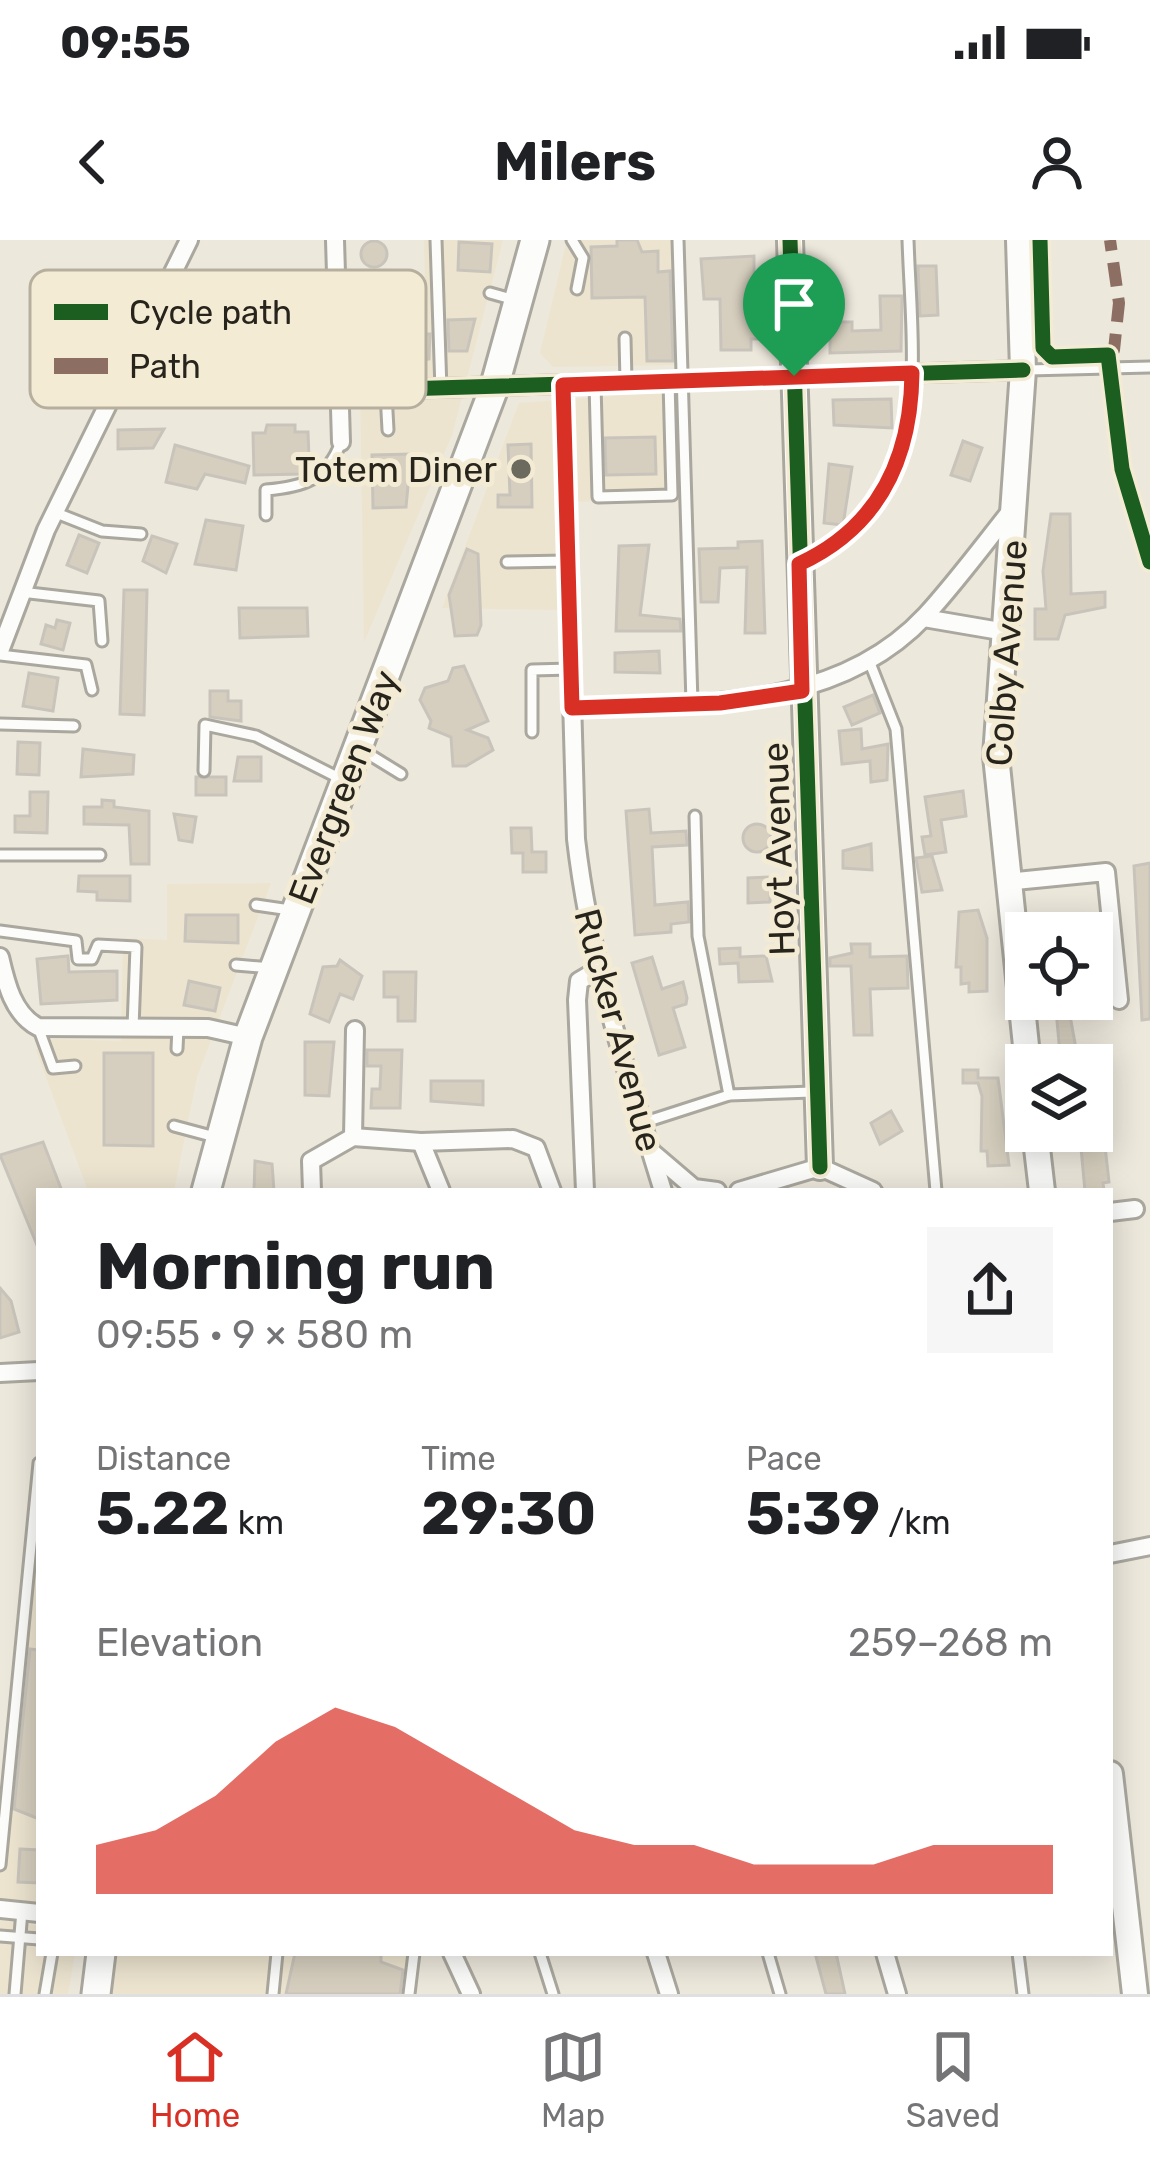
<!DOCTYPE html>
<html lang="en">
<head>
<meta charset="utf-8">
<style>
  :root { --surface:#fff; --page:#f6f6f6; --text:#202124; --muted:#757577; --line:#e0e0e0; --accent:#d93025 }
  body { margin:0; font-family:Rubik,sans-serif; background:var(--page); color:var(--text); height:100vh; display:flex; flex-direction:column; font-size:45px; white-space:nowrap }
  * { box-sizing:border-box; margin:0 }
  p { font-size:39px; color:var(--muted) }
  .icon { flex:none; width:66px; height:66px; fill:none; stroke:currentColor; stroke-width:2; stroke-linecap:round; stroke-linejoin:round }
  .map { position:relative; flex:1; overflow:hidden }
  .side { position:absolute; left:36px; top:948px; width:1077px; height:768px; display:flex; flex-direction:column; background:var(--surface); border-radius:0px; box-shadow:0 6px 30px #0003 }
  .side>* { flex:none }
  .tools { position:absolute; left:1005px; top:672px; display:grid; gap:24px }
  .tools a { display:grid; place-items:center; width:108px; height:108px; border-radius:0px; background:var(--surface); box-shadow:0 6px 30px #0003; font-size:60px }
  .pin { position:absolute; display:grid; place-items:center; width:102px; height:102px; color:#fff; margin:-123px -51px; border-radius:50% 50% 50% 0; rotate:-45deg; box-shadow:0 0 12px #0007 }
  .pin .icon { rotate:45deg }
  .round { display:grid; place-items:center; flex:none; width:126px; height:126px; border-radius:0px; background:var(--page) }
  .head { display:flex; align-items:center; justify-content:space-between; height:204px; padding:0 60px }
  h1 { font-size:66px; font-weight:700; line-height:90px }
  .stats { display:grid; grid-template-columns:repeat(3,1fr); gap:18px; height:204px; padding:12px 60px }
  .stats div { display:grid; align-content:center }
  .stats b { font-size:60px; font-weight:700 }
  .stats small { font-size:33px; font-weight:400 }
  .stats p { font-size:33px }
  .chart { height:336px; padding:24px 60px }
  .chart p { display:flex; justify-content:space-between }
  .chart svg { width:100%; height:216px; margin-top:12px; fill:var(--accent); opacity:.7 }
  .status { display:flex; justify-content:space-between; align-items:center; height:84px; padding:0 60px; background:var(--surface); direction:ltr }
  .status svg { height:33px; fill:currentColor }
  header { display:flex; justify-content:space-between; align-items:center; height:156px; padding:0 60px; background:var(--surface); font-size:54px; font-weight:700 }
  .tabs { display:flex; justify-content:space-around; align-items:center; height:168px; border-top:3px solid var(--line); background:var(--surface); font-size:33px; color:var(--muted) }
  .tabs a { display:grid; justify-items:center; gap:6px }
  .tabs .selected { color:var(--accent) }
  .map>svg:first-child { display:block }
  .built { fill:#ece4cf }
  .building { fill:#d6cfbf; stroke:#c9c4bb; stroke-width:3 }
  .lines { fill:none; stroke-linecap:round; stroke-linejoin:round }
  .lane-casing { stroke:#aaa79e; stroke-width:15 }
  .street-casing { stroke:#aaa79e; stroke-width:22 }
  .secondary-casing { stroke:#aaa79e; stroke-width:30 }
  .primary-casing { stroke:#aaa79e; stroke-width:33 }
  .lane { stroke:#fcfcfa; stroke-width:9 }
  .street { stroke:#fcfcfa; stroke-width:16 }
  .secondary { stroke:#fcfcfa; stroke-width:24 }
  .primary { stroke:#fcfcfa; stroke-width:27 }
  .quiet { stroke:#8d6e63; stroke-width:12; stroke-dasharray:24 12; stroke-linecap:butt }
  .cycleway-casing { stroke:#f4ebd5; stroke-width:22 }
  .cycleway { stroke:#1b5e20; stroke-width:15 }
  .route-casing { stroke:#fff; stroke-width:24 }
  .route { stroke:#d93025; stroke-width:15 }
  .poi-dot { fill:#6c695f; stroke:#f4ebd5; stroke-width:4.5 }
  .labels { text-anchor:middle; stroke-width:10; stroke-linejoin:round; paint-order:stroke }
  .poi-label { font-size:36px; fill:#27241c; stroke:#f4ebd5; text-anchor:end }
  .street-label { font-size:36px; fill:#27241c; stroke:#f4ebd5 }
  .key { fill:#f4ebd5; stroke:#b6af9e; stroke-width:3 }
  .key-label { font-size:33px; fill:#27241c }
</style>
</head>
<body>
<div class="status"><b>09:55</b><svg viewBox="0 0 49 12"><path d="M0 12V9h3v3zM5 12V6h3v6zM10 12V3h3v9zM15 12V0h3v12zM26 1h20v11H26zM47 4h2v5h-2z"/></svg></div>
<header><svg class="icon" aria-label="back" viewBox="0 0 24 24"><path d="M15 5l-7 7 7 7"/></svg>Milers<svg class="icon" aria-label="person" viewBox="0 0 24 24"><circle cx="12" cy="8" r="4"/><path d="M4 21q1-7 8-7t8 7"/></svg></header>
<div class="map">
<svg width="1150" height="1754" viewBox="0 0 1150 1754">
  <rect width="100%" height="100%" fill="#ede8dc"/>
  <g class="built">
    <polygon points="424,0 503,0 452,195 364,402 360,135 427,133"/>
    <polygon points="567,0 676,0 680,125 553,127 540,113"/>
    <polygon points="681,151 684,260 559,262 561,370 442,368 519,163"/>
    <polygon points="271,643 197,837 174,951 88,951 36,810 53,799 121,801 123,698 167,700 167,644"/>
    <polygon points="39,1233 39,1674 0,1669 0,1615"/>
    <polygon points="0,1680 39,1686 39,1713 75,1713 68,1754 0,1754"/>
    <polygon points="99,1713 420,1713 415,1754 95,1754"/>
  </g>
  <g class="building">
    <polygon points="617,0 637,0 642,12 658,11 658,32 670,31 673,121 647,121 645,57 592,58 591,7 617,6"/>
    <circle cx="374" cy="14" r="13"/>
    <polygon points="459,2 492,4 490,32 458,30"/>
    <polygon points="754,16 754,39 760,39 758,99 751,99 751,110 721,110 720,59 704,59 701,19"/>
    <polygon points="918,26 936,26 938,75 920,76"/>
    <polygon points="880,56 902,56 901,111 830,113 830,82 852,82 852,91 881,90"/>
    <polygon points="475,79 467,111 449,111 448,80"/>
    <polygon points="409,94 430,94 429,119 371,128 370,110 378,110 378,104 409,102"/>
    <polygon points="891,159 892,188 834,185 833,160"/>
    <polygon points="267,185 295,185 295,192 308,192 309,219 302,219 302,234 254,235 253,193 265,193"/>
    <polygon points="164,189 153,208 118,209 118,190"/>
    <polygon points="655,197 656,234 606,235 605,198"/>
    <polygon points="963,201 982,208 970,241 951,235"/>
    <polygon points="531,204 532,267 498,267 498,255 510,255 508,205"/>
    <polygon points="175,205 249,226 245,243 205,234 197,249 166,242"/>
    <polygon points="411,214 406,267 373,268 372,215"/>
    <polygon points="829,224 852,227 843,285 824,283"/>
    <polygon points="1051,274 1070,274 1071,354 1105,352 1105,367 1065,375 1058,399 1035,399 1035,369 1046,369 1043,331"/>
    <polygon points="206,280 243,286 236,330 195,324"/>
    <polygon points="79,295 99,303 87,333 67,325"/>
    <polygon points="152,296 177,304 166,333 143,321"/>
    <polygon points="762,301 765,393 745,393 747,327 720,328 718,362 701,362 699,309 738,308 738,302"/>
    <polygon points="649,305 640,375 680,379 681,391 616,391 619,306"/>
    <polygon points="467,309 478,314 481,385 477,395 455,396 449,355"/>
    <polygon points="124,350 147,350 144,475 120,474"/>
    <polygon points="239,368 307,368 308,396 240,398"/>
    <polygon points="57,380 70,383 63,410 41,404 46,385 55,388"/>
    <polygon points="659,411 660,433 615,432 615,413"/>
    <polygon points="464,426 488,481 467,490 488,498 493,510 466,526 453,526 451,497 429,488 431,481 420,460 425,448 448,441 453,428"/>
    <polygon points="29,433 58,438 53,471 23,466"/>
    <polygon points="210,451 228,451 228,461 241,461 241,481 210,477"/>
    <polygon points="873,455 880,473 852,485 844,467"/>
    <polygon points="861,489 862,509 888,504 887,540 871,542 870,521 842,524 839,491"/>
    <polygon points="18,502 40,503 39,535 17,534"/>
    <polygon points="83,509 134,515 133,534 81,537"/>
    <polygon points="238,517 261,517 261,541 234,541"/>
    <rect x="196" y="537" width="30" height="18"/>
    <polygon points="963,551 966,576 941,580 946,612 925,615 922,597 931,596 925,557"/>
    <polygon points="30,552 48,552 47,593 15,592 15,576 30,576"/>
    <polygon points="102,560 114,561 114,567 149,571 149,624 131,624 129,585 84,584 84,567 102,567"/>
    <polygon points="649,569 651,593 686,591 687,605 652,607 655,665 688,662 689,682 671,684 671,692 635,695 626,571"/>
    <polygon points="174,574 196,577 192,602 179,600"/>
    <circle cx="757" cy="598" r="14"/>
    <polygon points="511,588 531,588 532,612 546,612 546,632 523,632 523,613 512,613"/>
    <polygon points="871,604 872,630 843,628 843,611"/>
    <polygon points="932,616 942,650 922,652 916,618"/>
    <polygon points="1150,623 1150,779 1142,780 1134,626"/>
    <polygon points="79,636 130,636 130,661 97,660 97,652 78,651"/>
    <polygon points="770,637 770,662 748,663 748,638"/>
    <polygon points="978,670 987,698 987,751 969,752 969,743 961,744 961,727 956,727 959,672"/>
    <polygon points="186,675 238,675 238,703 185,701"/>
    <polygon points="851,704 870,704 870,717 907,716 908,748 870,749 872,795 854,795 851,726 830,726 830,718 852,713"/>
    <polygon points="740,708 740,717 766,716 772,741 739,742 738,723 720,724 719,709"/>
    <polygon points="68,716 69,732 117,731 117,760 41,764 37,719"/>
    <polygon points="652,717 662,749 683,742 687,758 686,764 673,768 685,807 659,815 632,723"/>
    <polygon points="340,720 362,736 353,759 340,754 329,782 310,774 323,727 337,726"/>
    <polygon points="384,732 416,732 415,781 398,781 398,757 384,757"/>
    <polygon points="189,741 220,748 215,771 184,765"/>
    <polygon points="1055,759 1067,759 1079,825 1061,825"/>
    <polygon points="305,802 334,802 329,856 305,855"/>
    <polygon points="367,810 402,810 400,868 371,868 372,849 380,849 381,826 367,826"/>
    <polygon points="104,813 153,813 153,906 104,905"/>
    <polygon points="963,830 978,830 978,838 998,838 1009,925 988,926 987,911 981,911 982,856 978,843 963,843"/>
    <polygon points="431,841 483,841 483,865 431,861"/>
    <polygon points="891,871 902,891 880,904 871,883"/>
    <polygon points="43,902 62,951 39,951 39,1010 0,915"/>
    <polygon points="1105,906 1109,942 1103,943 1104,951 1085,951 1081,908"/>
    <polygon points="255,921 272,924 274,951 254,951"/>
    <polygon points="0,1048 11,1061 19,1092 0,1098"/>
    <polygon points="30,1409 39,1410 39,1579 14,1569"/>
    <polygon points="20,1609 39,1610 39,1643 18,1642"/>
    <polygon points="295,1713 381,1713 381,1722 403,1730 400,1754 286,1754"/>
    <polygon points="815,1713 836,1713 845,1754 826,1754"/>
  </g>
  <g class="lines">
    <defs>
      <g id="lane">
        <polyline points="436,0 441,150"/>
        <polyline points="572,0 583,18 577,49"/>
        <polyline points="678,0 692,463"/>
        <polyline points="490,53 515,60"/>
        <polyline points="625,98 626,142"/>
        <polyline points="1028,130 1150,127"/>
        <polyline points="595,144 598,257 672,255 669,141"/>
        <polyline points="386,153 388,190"/>
        <polyline points="54,272 102,291 141,294"/>
        <path d="M266 275V250C303 247 327 240 341 202"/>
        <polyline points="507,322 568,321"/>
        <path d="M803 322C937 260 912 122 908 0"/>
        <polyline points="21,352 99,361 102,401"/>
        <polyline points="0,415 86,425 92,450"/>
        <polyline points="868,418 896,489 936,951"/>
        <polyline points="0,484 74,486"/>
        <polyline points="532,492 532,430 571,429"/>
        <polyline points="362,510 401,534"/>
        <polyline points="204,531 205,485 256,496 341,539"/>
        <polyline points="695,576 698,696 729,855"/>
        <polyline points="0,615 100,615"/>
        <polyline points="256,665 290,670"/>
        <polyline points="0,691 76,701 78,719 92,719 98,705 136,707 133,788"/>
        <polyline points="236,725 272,728"/>
        <polyline points="38,787 53,828 75,826"/>
        <polyline points="177,809 178,788"/>
        <polyline points="642,883 729,855 812,852"/>
        <polyline points="174,886 215,897"/>
        <polyline points="0,1625 39,1223"/>
        <polyline points="0,1696 39,1699"/>
        <polyline points="540,1713 553,1754"/>
        <polyline points="768,1713 780,1754"/>
        <polyline points="1018,1713 1023,1754"/>
        <polyline points="15,1754 22,1671"/>
        <polyline points="45,1754 52,1713"/>
        <polyline points="273,1754 277,1713"/>
        <polyline points="409,1754 414,1713"/>
      </g>
      <g id="street">
        <polyline points="335,0 341,202"/>
        <path d="M563 145 576 599C590 721 627 834 663 951"/>
        <polyline points="107,158 1023,130"/>
        <polyline points="924,378 1000,391"/>
        <polyline points="0,411 46,290 189,0"/>
        <path d="M573 468C694 463 835 473 926 375 957 341 985 303 1013 268"/>
        <polyline points="1006,642 1106,632 1119,760"/>
        <path d="M0 717C6 743 13 774 38 787L208 788 248 797"/>
        <polyline points="353,897 355,790"/>
        <polyline points="421,902 441,951"/>
        <polyline points="653,913 694,948 717,951"/>
        <polyline points="312,951 311,921 353,897 421,902 513,899 536,908 552,951"/>
        <polyline points="585,951 577,760 579,741 596,731"/>
        <polyline points="739,951 820,927 873,951"/>
        <polyline points="1110,972 1135,969"/>
        <polyline points="0,1133 39,1131"/>
        <polyline points="1110,1314 1150,1306"/>
        <polyline points="0,1669 39,1673"/>
        <polyline points="452,1713 471,1754"/>
        <polyline points="656,1713 669,1754"/>
        <polyline points="885,1713 897,1754"/>
      </g>
      <g id="secondary">
        <polyline points="790,0 820,927"/>
        <polyline points="1019,0 1023,130 996,516 1028,825"/>
        <polyline points="1035,891 1042,951"/>
        <polyline points="1110,1534 1135,1754"/>
      </g>
      <g id="primary">
        <polyline points="206,951 248,797 494,148 535,0"/>
        <polyline points="96,1754 101,1713"/>
      </g>
    </defs>
    <use href="#lane" class="lane-casing"/>
    <use href="#street" class="street-casing"/>
    <use href="#secondary" class="secondary-casing"/>
    <use href="#primary" class="primary-casing"/>
    <use href="#lane" class="lane"/>
    <use href="#street" class="street"/>
    <use href="#secondary" class="secondary"/>
    <use href="#primary" class="primary"/>
    <polyline class="quiet" points="1108,115 1114,110 1119,63 1110,0"/>
    <defs>
      <g id="cycleway">
        <polyline points="790,0 820,927"/>
        <polyline points="1040,0 1043,108 1052,117 1108,115 1122,229 1150,322"/>
        <polyline points="107,158 1023,130"/>
      </g>
    </defs>
    <use href="#cycleway" class="cycleway-casing"/>
    <use href="#cycleway" class="cycleway"/>
  </g>
  <g class="lines">
    <defs>
      <path id="route" d="M912 133C911 218 879 287 799 324L802 451 720 463 572 468 563 145Z"/>
    </defs>
    <use href="#route" class="route-casing"/>
    <use href="#route" class="route"/>
  </g>
  <circle class="poi-dot" cx="521" cy="229" r="12"/>
  <g class="labels">
    <g class="poi-label">
      <text x="497" y="242">Totem Diner</text>
    </g>
    <g class="street-label">
      <text transform="translate(1006 413) rotate(-86)" y="13">Colby Avenue</text>
      <text transform="translate(343 547) rotate(-69)" y="13">Evergreen Way</text>
      <text transform="translate(778 609) rotate(-92)" y="13">Hoyt Avenue</text>
      <text transform="translate(619 790) rotate(75)" y="13">Rucker Avenue</text>
    </g>
  </g>
  <rect x="30" y="30" width="396" height="138" rx="18" class="key"/>
  <rect x="54" y="64" width="54" height="16" fill="#1b5e20"/>
  <rect x="54" y="118" width="54" height="16" fill="#8d6e63"/>
  <g class="key-label">
    <text x="129" y="84">Cycle path</text>
    <text x="129" y="138">Path</text>
  </g>
</svg>
<div class="tools">
<a><svg class="icon" aria-label="locate" viewBox="0 0 24 24"><circle cx="12" cy="12" r="6"/><path d="M12 2v4M12 18v4M2 12h4M18 12h4"/></svg></a>
<a><svg class="icon" aria-label="layers" viewBox="0 0 24 24"><path d="M12 4l9 5-9 5-9-5zM3 14l9 5 9-5"/></svg></a>
</div>
<div class="pin" style="left:794px;top:136px;background:#1e9e55"><svg class="icon" aria-label="arrive" viewBox="0 0 24 24"><path d="M6 21V4h12l-3 4 3 4H6"/></svg></div>
<section class="side">
<div class="head"><div><h1>Morning run</h1><p>09:55 · 9 × 580 m</p></div><a class="round"><svg class="icon" aria-label="share" viewBox="0 0 24 24"><path d="M12 15V3M7 8l5-5 5 5M5 13v7h14v-7"/></svg></a></div>
<div class="stats">
<div><p>Distance</p><b>5.22<small> km</small></b></div>
<div><p>Time</p><b>29:30</b></div>
<div><p>Pace</p><b>5:39<small> /km</small></b></div>
</div>
<div class="chart"><p><span>Elevation</span>259–268 m</p>
<svg viewBox="0 0 160 44" preserveAspectRatio="none"><path d="M0 44V34L10 31L20 24L30 13L40 6L50 10L60 17L70 24L80 31L90 34L100 34L110 38L120 38L130 38L140 34L150 34L160 34V44z"/></svg>
</div>
</section>
</div>
<nav class="tabs">
<a class="selected"><svg class="icon" aria-label="home" viewBox="0 0 24 24"><path d="M3 11l9-7 9 7M6 9v11h12V9"/></svg>Home</a>
<a><svg class="icon" aria-label="map" viewBox="0 0 24 24"><path d="M3 6l6-2 6 2 6-2v14l-6 2-6-2-6 2zM9 4v14M15 6v14"/></svg>Map</a>
<a><svg class="icon" aria-label="saved" viewBox="0 0 24 24"><path d="M7 4h10v16l-5-4-5 4z"/></svg>Saved</a>
</nav>
</body>
</html>
